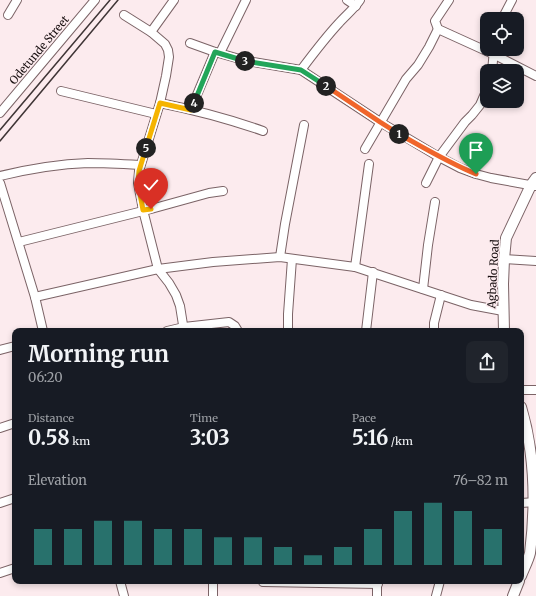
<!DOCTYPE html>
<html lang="en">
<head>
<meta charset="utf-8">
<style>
  :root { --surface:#171b24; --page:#20242c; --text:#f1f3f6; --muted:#9ea1a6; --accent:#28716c }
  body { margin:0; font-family:Merriweather,serif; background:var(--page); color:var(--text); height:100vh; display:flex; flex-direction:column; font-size:15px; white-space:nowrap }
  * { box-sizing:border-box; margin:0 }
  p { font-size:13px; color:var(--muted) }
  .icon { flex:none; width:22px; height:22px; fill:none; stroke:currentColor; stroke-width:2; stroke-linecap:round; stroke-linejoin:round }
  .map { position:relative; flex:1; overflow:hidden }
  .details { position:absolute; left:12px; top:328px; width:512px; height:256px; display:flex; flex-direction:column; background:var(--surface); border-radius:8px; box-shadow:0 2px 6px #0003 }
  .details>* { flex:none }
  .buttons { position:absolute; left:480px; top:12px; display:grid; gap:8px }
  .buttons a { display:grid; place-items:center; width:44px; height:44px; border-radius:8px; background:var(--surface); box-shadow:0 2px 6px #0003; font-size:20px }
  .pin { position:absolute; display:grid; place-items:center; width:34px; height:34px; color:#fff; margin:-41px -17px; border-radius:50% 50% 50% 0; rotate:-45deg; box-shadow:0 0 4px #0007 }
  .pin .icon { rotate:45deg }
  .km { position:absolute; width:20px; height:20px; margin:-10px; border-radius:50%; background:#222; color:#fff; font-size:11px; line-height:20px; text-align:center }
  .round { display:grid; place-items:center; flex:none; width:42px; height:42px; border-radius:8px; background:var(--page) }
  .headline { display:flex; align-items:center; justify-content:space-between; height:68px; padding:0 16px }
  h1 { font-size:22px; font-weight:700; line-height:30px }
  .stats { display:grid; grid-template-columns:repeat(3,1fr); gap:6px; height:68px; padding:4px 16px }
  .stats div { display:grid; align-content:center }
  .stats b { font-size:20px; font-weight:700 }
  .stats small { font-size:11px; font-weight:400 }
  .stats p { font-size:11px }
  .chart { height:112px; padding:8px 16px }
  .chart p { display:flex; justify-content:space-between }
  .chart svg { width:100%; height:72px; margin-top:4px; stroke:var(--accent); stroke-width:6 }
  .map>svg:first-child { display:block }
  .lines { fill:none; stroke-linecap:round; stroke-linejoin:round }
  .minor-casing { stroke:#7b6366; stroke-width:10 }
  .major-casing { stroke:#7b6366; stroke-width:12 }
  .minor { stroke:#fff; stroke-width:8 }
  .major { stroke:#fff; stroke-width:10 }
  .rail { stroke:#3f3536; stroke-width:1.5 }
  .split-1-casing { stroke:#fff; stroke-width:8 }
  .split-2-casing { stroke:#fff; stroke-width:8 }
  .split-3-casing { stroke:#fff; stroke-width:8 }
  .split-4-casing { stroke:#fff; stroke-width:8 }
  .split-5-casing { stroke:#fff; stroke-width:8 }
  .split-6-casing { stroke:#fff; stroke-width:8 }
  .split-1 { stroke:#f0652b; stroke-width:5 }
  .split-2 { stroke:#f0652b; stroke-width:5 }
  .split-3 { stroke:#22a559; stroke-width:5 }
  .split-4 { stroke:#22a559; stroke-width:5 }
  .split-5 { stroke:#f5b400; stroke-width:5 }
  .split-6 { stroke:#f5b400; stroke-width:5 }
  .labels { text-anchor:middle; stroke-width:3; stroke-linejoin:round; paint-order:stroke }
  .street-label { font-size:11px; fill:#180f10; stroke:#fcebee }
</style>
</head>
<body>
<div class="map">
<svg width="536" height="596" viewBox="0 0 536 596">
  <rect width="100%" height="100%" fill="#fcebee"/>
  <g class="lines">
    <defs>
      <g id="minor">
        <polyline points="347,0 356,6"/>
        <polyline points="449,0 435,21 438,29 493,54 536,76"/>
        <polyline points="8,15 17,0"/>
        <polyline points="124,15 151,32 165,44 168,50 169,57 166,76 160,103 139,171 138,183 143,210 158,269 169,283 176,295 180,306 184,331"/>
        <polyline points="502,19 512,0"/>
        <polyline points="151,32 174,0"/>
        <polyline points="190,43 215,52 247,61 301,70 380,122 439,157 460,168 476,174 491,178 535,186"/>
        <polyline points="220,53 246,0"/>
        <path d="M301 70C313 54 325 38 339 23 346 15 354 9 360 0"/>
        <polyline points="492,71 494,50"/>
        <polyline points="61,91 156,114"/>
        <path d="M160 103C195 110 229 119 263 131"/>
        <polyline points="191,109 215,52"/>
        <polyline points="0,113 95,0"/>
        <polyline points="365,149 406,79 418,65 429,47 438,29"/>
        <path d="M0 176C29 169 59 164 88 163 106 163 123 164 140 165"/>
        <polyline points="0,183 35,297 43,331"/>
        <polyline points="426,183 439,157 465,122 472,115 480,105 487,89"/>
        <polyline points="19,242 151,209 209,193 223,191"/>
        <polyline points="280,257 285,224 304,125"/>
        <polyline points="504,259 536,261"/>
        <polyline points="355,267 369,164"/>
        <polyline points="423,289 428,245 435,202"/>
        <polyline points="35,297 158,269 213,262 280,257 355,267 471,305 503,311"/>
        <polyline points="167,331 184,327 229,322 235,326 238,331"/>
        <polyline points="288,331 288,314 292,259"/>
        <polyline points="366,331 373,272"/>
        <polyline points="434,331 434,323 441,295"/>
        <polyline points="0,350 15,346"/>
        <polyline points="521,390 536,390"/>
        <polyline points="0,428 15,423"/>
        <polyline points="0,503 15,498"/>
        <polyline points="521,503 536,502"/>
        <polyline points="0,573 15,568"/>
        <polyline points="120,581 124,596"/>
        <polyline points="213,581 213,596"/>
        <polyline points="263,582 378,584"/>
        <polyline points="377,596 377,581"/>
        <polyline points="436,596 440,581"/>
      </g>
      <g id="major">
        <polyline points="504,331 503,284 504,259 506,238 531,185 536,178"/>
        <path d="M521 407C535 454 536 505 530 553 528 561 524 568 521 576"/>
        <polyline points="513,596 519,581"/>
      </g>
    </defs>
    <use href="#minor" class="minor-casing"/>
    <use href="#major" class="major-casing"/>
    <use href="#minor" class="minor"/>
    <use href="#major" class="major"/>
    <g class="rail">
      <polyline points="0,130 110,0"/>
      <polyline points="0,141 118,0"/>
    </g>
  </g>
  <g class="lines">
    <defs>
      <path id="split-1" d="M399 134C424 148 449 163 476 174"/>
      <polyline id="split-2" points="326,86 380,122 399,134"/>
      <polyline id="split-3" points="245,61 301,70 326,86"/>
      <polyline id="split-4" points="194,103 215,52 245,61"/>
      <polyline id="split-5" points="146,148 160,103 191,110 194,103"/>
      <polyline id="split-6" points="146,148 139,171 138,183 143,210 151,209"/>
    </defs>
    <use href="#split-1" class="split-1-casing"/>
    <use href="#split-2" class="split-2-casing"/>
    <use href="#split-3" class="split-3-casing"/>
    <use href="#split-4" class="split-4-casing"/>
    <use href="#split-5" class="split-5-casing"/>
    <use href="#split-6" class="split-6-casing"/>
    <use href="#split-1" class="split-1"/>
    <use href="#split-2" class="split-2"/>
    <use href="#split-3" class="split-3"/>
    <use href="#split-4" class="split-4"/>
    <use href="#split-5" class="split-5"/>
    <use href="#split-6" class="split-6"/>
  </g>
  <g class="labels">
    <g class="street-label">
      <text transform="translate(39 50) rotate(-50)" y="4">Odetunde Street</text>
      <text transform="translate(493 274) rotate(-87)" y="4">Agbado Road</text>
    </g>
  </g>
</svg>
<div class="buttons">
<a><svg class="icon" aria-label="locate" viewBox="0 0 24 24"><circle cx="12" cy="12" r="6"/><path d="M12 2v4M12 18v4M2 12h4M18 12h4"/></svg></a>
<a><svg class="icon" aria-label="layers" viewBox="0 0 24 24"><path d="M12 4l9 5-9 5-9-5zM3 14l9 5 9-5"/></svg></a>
</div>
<div class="pin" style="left:476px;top:174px;background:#1e9e55"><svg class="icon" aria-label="arrive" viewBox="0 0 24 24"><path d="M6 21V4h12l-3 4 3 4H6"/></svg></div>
<div class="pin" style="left:151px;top:209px;background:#d93025"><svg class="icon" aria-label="check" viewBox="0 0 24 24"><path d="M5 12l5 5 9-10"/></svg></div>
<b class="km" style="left:399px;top:134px">1</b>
<b class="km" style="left:326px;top:86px">2</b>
<b class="km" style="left:245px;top:61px">3</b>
<b class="km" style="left:194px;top:103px">4</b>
<b class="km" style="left:146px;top:148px">5</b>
<section class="details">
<div class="headline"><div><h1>Morning run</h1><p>06:20</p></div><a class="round"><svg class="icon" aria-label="share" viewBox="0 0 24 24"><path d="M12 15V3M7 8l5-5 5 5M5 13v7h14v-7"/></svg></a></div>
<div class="stats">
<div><p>Distance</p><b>0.58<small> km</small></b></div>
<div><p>Time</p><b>3:03</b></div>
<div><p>Pace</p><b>5:16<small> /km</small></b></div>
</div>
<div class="chart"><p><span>Elevation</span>76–82 m</p>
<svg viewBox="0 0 160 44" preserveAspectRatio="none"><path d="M5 44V22M15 44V22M25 44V17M35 44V17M45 44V22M55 44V22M65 44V27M75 44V27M85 44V33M95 44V38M105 44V33M115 44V22M125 44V11M135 44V6M145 44V11M155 44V22"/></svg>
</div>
</section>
</div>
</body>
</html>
